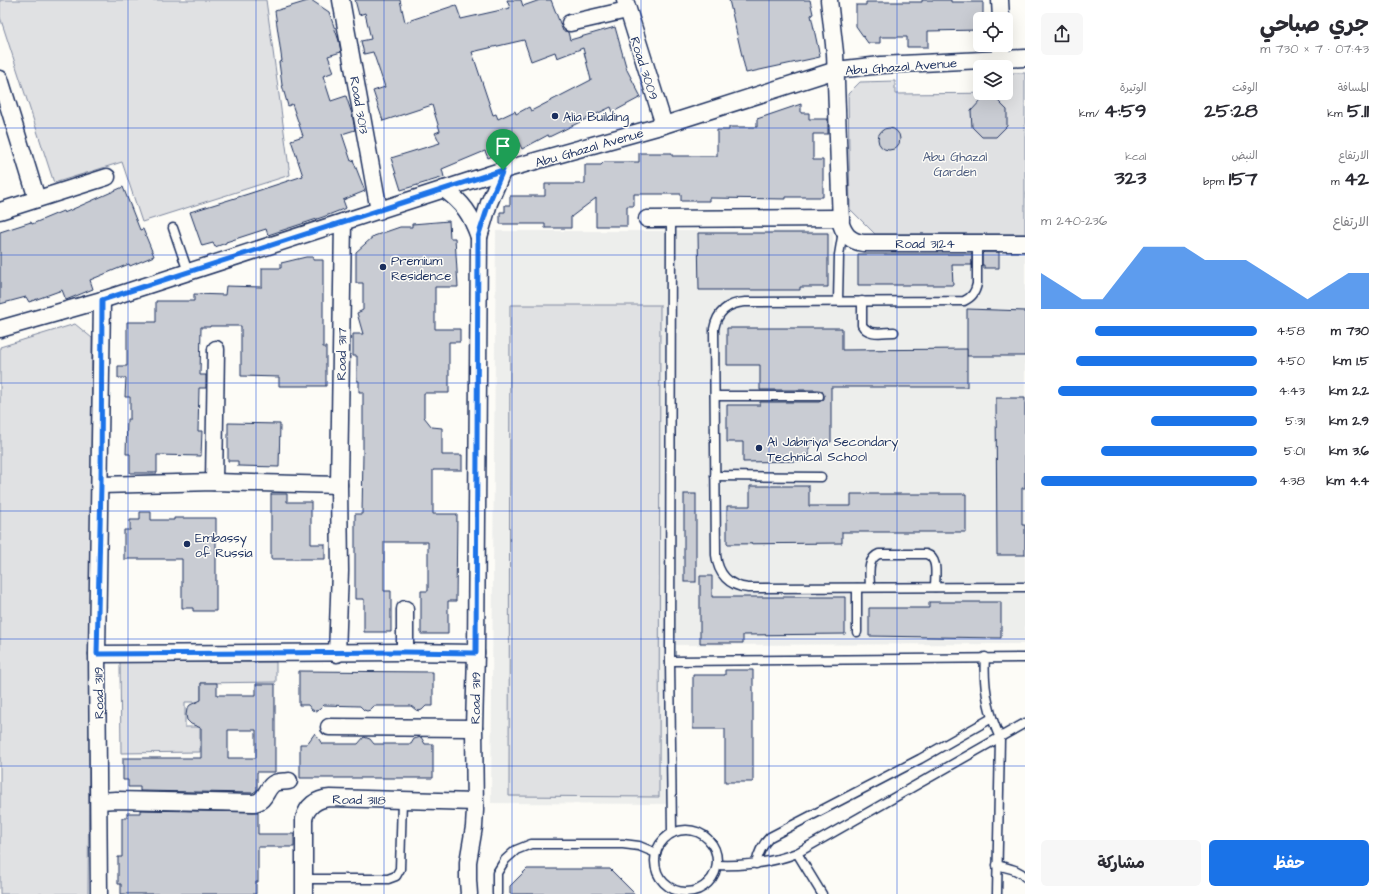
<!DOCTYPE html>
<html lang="ar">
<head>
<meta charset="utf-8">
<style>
  :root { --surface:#fff; --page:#f7f7f7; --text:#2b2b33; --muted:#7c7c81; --accent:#1a73e8 }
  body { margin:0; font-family:"Architects Daughter","Playpen Sans Arabic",sans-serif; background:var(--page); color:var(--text); direction:rtl; height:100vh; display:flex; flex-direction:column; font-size:15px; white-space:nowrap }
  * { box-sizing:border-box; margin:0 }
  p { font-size:13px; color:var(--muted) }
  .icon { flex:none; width:22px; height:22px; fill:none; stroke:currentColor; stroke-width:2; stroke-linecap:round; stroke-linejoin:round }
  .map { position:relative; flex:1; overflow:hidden; direction:ltr }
  .drawer { display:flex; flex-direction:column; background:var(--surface); width:360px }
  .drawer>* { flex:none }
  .fabs { position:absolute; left:973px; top:12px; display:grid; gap:8px }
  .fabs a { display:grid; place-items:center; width:40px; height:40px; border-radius:6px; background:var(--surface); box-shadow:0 4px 16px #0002; font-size:20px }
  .pin { position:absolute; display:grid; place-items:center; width:34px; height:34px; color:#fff; margin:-41px -17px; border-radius:50% 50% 50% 0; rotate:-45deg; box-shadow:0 0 4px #0007 }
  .pin .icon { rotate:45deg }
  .round { display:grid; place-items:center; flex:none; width:42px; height:42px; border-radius:6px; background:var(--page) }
  .overview { display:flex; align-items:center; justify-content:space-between; height:68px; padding:0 16px }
  h1 { font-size:22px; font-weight:700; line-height:30px }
  .figures { display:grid; grid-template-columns:repeat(3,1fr); gap:6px; height:68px; padding:4px 16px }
  .figures div { display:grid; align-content:center }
  .figures b { font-size:20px; font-weight:700 }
  .figures small { font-size:11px; font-weight:400 }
  .figures p { font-size:11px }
  .chart { height:112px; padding:8px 16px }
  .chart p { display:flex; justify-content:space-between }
  .chart svg { width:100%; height:72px; margin-top:4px; fill:var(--accent); opacity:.7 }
  .primary-button { display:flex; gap:8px; margin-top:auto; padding:8px 16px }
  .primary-button a { flex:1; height:46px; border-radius:6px; background:var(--accent); color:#fff; font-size:16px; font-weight:700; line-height:46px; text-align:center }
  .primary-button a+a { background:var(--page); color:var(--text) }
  ul { padding:0 16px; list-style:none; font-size:13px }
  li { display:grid; grid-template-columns:64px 48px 1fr; align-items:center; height:30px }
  li i { height:10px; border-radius:5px; background:var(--accent) }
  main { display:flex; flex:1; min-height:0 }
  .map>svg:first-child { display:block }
  .built { fill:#edeeec }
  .green { fill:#e0e1e3; stroke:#7e88a0 }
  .building { fill:#c9ccd3; stroke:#1b2f5e; fill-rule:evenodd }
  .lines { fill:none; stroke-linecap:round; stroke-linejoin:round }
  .lane-casing { stroke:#1b2f5e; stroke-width:11 }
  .street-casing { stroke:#1b2f5e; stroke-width:19 }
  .lane { stroke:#fdfcf7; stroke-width:8 }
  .street { stroke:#fdfcf7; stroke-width:16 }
  .route-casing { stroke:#fff; stroke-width:8 }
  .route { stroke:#1a73e8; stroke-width:5 }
  .grid { fill:none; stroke:#1d4ed8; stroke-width:1; stroke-opacity:0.55 }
  .poi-dot { fill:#1b2f5e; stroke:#fdfcf7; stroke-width:1.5 }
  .labels { text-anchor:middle; stroke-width:3; stroke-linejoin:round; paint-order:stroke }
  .street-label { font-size:13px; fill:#1b2f5e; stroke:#fdfcf7 }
  .poi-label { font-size:13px; fill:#1b2f5e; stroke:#fdfcf7; text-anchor:start }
  .park-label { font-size:13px; fill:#4c5c7f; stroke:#fdfcf7 }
</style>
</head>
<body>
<main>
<section class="drawer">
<div class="overview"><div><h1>جري صباحي</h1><p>07:43 · 7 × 730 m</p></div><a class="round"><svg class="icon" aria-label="share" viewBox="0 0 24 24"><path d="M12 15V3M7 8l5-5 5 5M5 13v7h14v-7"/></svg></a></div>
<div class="figures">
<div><p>المسافة</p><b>5.11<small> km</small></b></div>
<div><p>الوقت</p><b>25:28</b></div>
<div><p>الوتيرة</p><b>4:59<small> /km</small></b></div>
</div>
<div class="figures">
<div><p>الارتفاع</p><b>42<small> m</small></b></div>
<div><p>النبض</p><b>157<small> bpm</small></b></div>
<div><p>kcal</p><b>323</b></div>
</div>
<div class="chart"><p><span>الارتفاع</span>236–240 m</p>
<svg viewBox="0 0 160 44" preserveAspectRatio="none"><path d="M0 44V22L10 30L20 38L30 38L40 22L50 6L60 6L70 6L80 14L90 14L100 14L110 22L120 30L130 38L140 30L150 22L160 22V44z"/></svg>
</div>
<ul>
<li><b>730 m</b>4:58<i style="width:75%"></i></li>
<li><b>1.5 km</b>4:50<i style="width:84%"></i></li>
<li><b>2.2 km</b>4:43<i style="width:92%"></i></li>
<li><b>2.9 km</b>5:31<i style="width:49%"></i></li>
<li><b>3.6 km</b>5:01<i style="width:72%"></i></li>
<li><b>4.4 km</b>4:38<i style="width:100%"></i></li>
</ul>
<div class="primary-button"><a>حفظ</a><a>مشاركة</a></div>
</section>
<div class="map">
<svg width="1025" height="894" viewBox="0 0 1025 894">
  <rect width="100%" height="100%" fill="#fdfcf7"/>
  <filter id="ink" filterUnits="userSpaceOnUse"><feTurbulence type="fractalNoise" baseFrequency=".025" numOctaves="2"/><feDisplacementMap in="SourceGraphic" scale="8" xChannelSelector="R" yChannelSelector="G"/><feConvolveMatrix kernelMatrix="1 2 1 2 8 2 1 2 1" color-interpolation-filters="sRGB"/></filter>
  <g filter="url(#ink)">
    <polygon class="built" points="496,231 833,231 833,253 1025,251 1025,644 668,645 669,804 491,803"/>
    <g class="green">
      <polygon points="0,0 266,0 290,175 142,222 122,162 54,183 0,17"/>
      <polygon points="1006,73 1025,73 1025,234 875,234 850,209 848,94 860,82 895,81 895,94 1006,93"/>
      <polygon points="510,305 660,305 659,797 509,796"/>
      <polygon points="75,324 92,338 88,894 0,894 0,347"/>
      <polygon points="120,662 276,662 276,682 201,683 201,702 185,702 185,727 200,727 200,752 121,753"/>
    </g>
    <g class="building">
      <polygon points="311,0 329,12 339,41 341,52 328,56 334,72 323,76 331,101 346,96 352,114 355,130 342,134 351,161 353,160 365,191 343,200 346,208 323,217 268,235 266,229 226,242 226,243 215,247 213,243 202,246 190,212 248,194 303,176 291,140 303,136 292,104 288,106 282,85 279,62 282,61 275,11"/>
      <path d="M355 0H400L405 22 456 5 461 19 510 8 507 0H521L523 6 540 0H551L563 31H565L568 32 570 40 615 27 627 70 641 97 613 112 611 107 549 137 548 135 522 149 519 143 488 158 485 151 442 169 444 177 401 190 391 158 440 143 435 133 440 131 432 105 383 121 373 91 385 87 373 52 364 54 361 41 371 39 365 13 359 15ZM524 40 531 61 555 52 557 58 583 48 591 80 531 111 529 107 516 114 515 111 498 119 496 114 493 115 472 52Z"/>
      <polygon points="729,0 810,0 813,14 811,15 820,57 746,73"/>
      <polygon points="922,0 951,0 951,2 983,2 983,19 980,19 980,30 928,31 928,47 907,47 907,37 880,37 880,43 868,43 856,26 856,5 866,5 866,2 922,2"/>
      <polygon points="982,99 996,99 1007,110 1007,126 996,137 982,137 972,127 971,111"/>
      <polygon points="801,104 801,113 809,113 809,119 828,119 828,134 813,134 813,160 823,160 823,197 786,197 786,199 709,198 709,201 681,201 681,194 634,194 634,206 627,206 627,226 596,226 596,198 571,217 571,228 545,228 545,224 500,224 500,212 505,212 505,205 510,205 510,196 545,196 545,184 585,184 585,165 601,165 604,162 639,162 639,153 672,153 672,156 717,156 717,130 729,130 729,127 757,127 757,119"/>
      <circle cx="889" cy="139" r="11"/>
      <polygon points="123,187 140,230 143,229 154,256 130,266 129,264 90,280 93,289 66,300 62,290 29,302 26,297 0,304 0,232 31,222 32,224 63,211 64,213"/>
      <polygon points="449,221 450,238 455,238 458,287 435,287 435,329 460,329 460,342 449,342 449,393 424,393 424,417 432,427 442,428 442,455 462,455 462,470 433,470 433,514 457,514 456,601 448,601 448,634 421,634 421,591 428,591 428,542 384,542 384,591 391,591 391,632 364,632 364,599 355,599 355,514 362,514 363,454 363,392 359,392 359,381 357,381 357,356 353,356 353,334 363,334 357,313 363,310 363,283 356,283 356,252 374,236 400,227 412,227 412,224"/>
      <polygon points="698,233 828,233 828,287 800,287 800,290 699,290"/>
      <polygon points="984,252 999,252 999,268 984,268 984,265 982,265 982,254"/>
      <polygon points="858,254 972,254 972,265 952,265 953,285 858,285"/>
      <polygon points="306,257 313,257 313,260 323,260 323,347 326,347 326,386 279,386 279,377 241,376 241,326 210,326 210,327 201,327 200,375 206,375 206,388 199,388 198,431 202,431 201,456 157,455 157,473 130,473 130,454 126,454 127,419 130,419 130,397 125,397 126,378 118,378 118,366 127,366 127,322 156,322 156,301 194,301 194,294 225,295 226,286 262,287 262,268 281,268 281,263"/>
      <polygon points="967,309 1025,311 1025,356 967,356"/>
      <polygon points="727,328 842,328 842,350 967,349 967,387 831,387 831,442 809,442 809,461 743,462 743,442 727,442 727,405 760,405 760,402 819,402 824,399 824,396 822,391 819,390 760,390 760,365 727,365"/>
      <polygon points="996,398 1025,398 1025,488 1022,488 1022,525 1025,525 1025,555 997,555"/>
      <polygon points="228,423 280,424 279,467 238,466 238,461 228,461"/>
      <polygon points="750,486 809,486 809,506 851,506 851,494 966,494 966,532 842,532 842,543 727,544 727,506 750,506"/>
      <polygon points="271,494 287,494 287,502 311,502 311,544 325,544 325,559 271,559"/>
      <rect x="684" y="494" width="12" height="88"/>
      <polygon points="140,512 151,512 151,520 174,520 174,518 216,518 216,611 193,611 193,608 182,608 182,559 124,559 124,530 130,530 130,520 140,520"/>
      <polygon points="700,576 712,576 712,597 845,597 845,634 743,635 743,643 700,643"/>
      <polygon points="929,602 1001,602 1001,638 869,636 869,608 929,608"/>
      <polygon points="725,670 753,670 753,782 725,782 725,729 693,729 693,675 725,675"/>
      <polygon points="299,671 433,672 433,706 426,706 422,710 419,711 416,710 411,706 374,706 370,710 367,711 364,710 360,706 324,705 319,710 316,711 312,710 308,705 299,705"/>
      <path d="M201 683H217V695H256V684H275V772H257V790L253 793 140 791V787H128V780H123V758H201V728L191 724 187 720 186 715 187 709 190 705 201 700ZM228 730H256V758H228Z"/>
      <polygon points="315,733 322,744 358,744 364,737 370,739 374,744 411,744 414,739 421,737 425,744 433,744 433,778 300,778 300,744 307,744"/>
      <polygon points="140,810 258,812 258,834 294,834 294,847 258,847 258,882 256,882 256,894 121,894 121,884 118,884 118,857 122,857 122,818 127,818 127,813 140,813"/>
      <polygon points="527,869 610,869 635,894 510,894 510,886"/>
    </g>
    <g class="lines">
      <defs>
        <g id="lane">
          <polyline points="671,219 670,661 672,833"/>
          <polyline points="173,228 188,272"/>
          <path d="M977 244V284C975 293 972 297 964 301L745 302C728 303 717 312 714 329L716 555C718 574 729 586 748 588L1025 587"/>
          <polyline points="838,301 839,255 843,231"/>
          <path d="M862 301V325C868 336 883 332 894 332"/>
          <polyline points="715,396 819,396"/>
          <polyline points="715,476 821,477"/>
          <path d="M870 587C870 576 866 559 879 554H926C939 558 935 576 935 587"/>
          <polyline points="857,632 857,588"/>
          <path d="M985 657C983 686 988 712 1000 738L997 894"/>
          <polyline points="670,661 1025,658"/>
          <circle cx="686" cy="861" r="31"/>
          <polyline points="797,853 822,894"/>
          <path d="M756 864C758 853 762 845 770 837L920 759 992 718"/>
          <path d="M717 865C745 866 771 863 797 853L1025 723"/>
          <path d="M997 865C1007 868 1018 869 1025 877"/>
          <polyline points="304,879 388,879 396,876 400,869 402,800"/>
          <polyline points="497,894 497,873 505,860 516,850 531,844 623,844 639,846 656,853"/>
        </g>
        <g id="street">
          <polyline points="341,0 379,211"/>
          <polyline points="625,0 664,125"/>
          <path d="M829 0 835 53 841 224C845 236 851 241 863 243H1025"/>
          <polyline points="1000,0 1001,19"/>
          <polyline points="570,23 627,10"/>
          <polyline points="1001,45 1001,59"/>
          <polyline points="0,79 37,199"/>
          <path d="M444 189C463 203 471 214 479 237"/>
          <polyline points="0,211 107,177"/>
          <polyline points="647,219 841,218"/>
          <polyline points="0,329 102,300 503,170 664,125 836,70 881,65 1025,58"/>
          <polyline points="214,482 216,349"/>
          <polyline points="101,485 214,482 339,485"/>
          <polyline points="405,652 405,609"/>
          <polyline points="97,654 405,652 476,653"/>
          <polyline points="337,654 340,571 339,485 343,222"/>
          <polyline points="329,727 474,728"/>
          <path d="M99 801 116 800 254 803C266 801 265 790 273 784 277 781 284 782 289 781"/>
          <polyline points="99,894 97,654 102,300"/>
          <path d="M304 894V819C307 806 316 799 330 798L475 802"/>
          <polyline points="469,894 468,880 468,862 474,827 475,810 474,728 476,653 479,237 489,203 503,170"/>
        </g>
      </defs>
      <use href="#lane" class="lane-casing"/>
      <use href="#street" class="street-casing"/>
      <use href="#lane" class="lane"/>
      <use href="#street" class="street"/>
    </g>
  </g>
  <g class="lines" filter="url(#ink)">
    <defs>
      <polygon id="route" points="503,170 489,203 478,237 476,653 405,652 97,654 101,485 102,300"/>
    </defs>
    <use href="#route" class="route-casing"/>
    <use href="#route" class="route"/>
  </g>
  <path class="grid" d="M128 0V894M256 0V894M384 0V894M512 0V894M641 0V894M769 0V894M897 0V894M0 128H1025M0 255H1025M0 383H1025M0 511H1025M0 639H1025M0 766H1025"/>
  <g class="poi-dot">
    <circle cx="555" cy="116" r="4"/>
    <circle cx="383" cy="267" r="4"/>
    <circle cx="759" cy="448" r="4"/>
    <circle cx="187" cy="544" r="4"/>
  </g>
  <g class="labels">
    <g class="street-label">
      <text transform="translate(901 66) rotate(-4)" y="5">Abu Ghazal Avenue</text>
      <text transform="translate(645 68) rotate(72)" y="5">Road 3009</text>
      <text transform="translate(360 105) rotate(80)" y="5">Road 3013</text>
      <text transform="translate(589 147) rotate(-16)" y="5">Abu Ghazal Avenue</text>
      <text x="925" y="248">Road 3124</text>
      <text transform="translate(341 354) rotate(-89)" y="5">Road 3117</text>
      <text transform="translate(98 693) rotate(-91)" y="5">Road 3119</text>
      <text transform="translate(475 698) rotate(-89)" y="5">Road 3119</text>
      <text transform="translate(359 799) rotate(1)" y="5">Road 3118</text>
    </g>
    <g class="poi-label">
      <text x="563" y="121">Alia Building</text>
      <text x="391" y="265">Premium<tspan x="391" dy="15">Residence</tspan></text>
      <text x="767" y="446">Al Jabiriya Secondary<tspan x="767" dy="15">Technical School</tspan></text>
      <text x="195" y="542">Embassy<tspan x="195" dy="15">of Russia</tspan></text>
    </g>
    <g class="park-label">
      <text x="955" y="161">Abu Ghazal<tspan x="955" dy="15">Garden</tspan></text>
    </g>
  </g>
</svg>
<div class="fabs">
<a><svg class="icon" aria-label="locate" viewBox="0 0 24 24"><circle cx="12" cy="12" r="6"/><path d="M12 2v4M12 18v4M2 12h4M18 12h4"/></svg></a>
<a><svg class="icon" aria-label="layers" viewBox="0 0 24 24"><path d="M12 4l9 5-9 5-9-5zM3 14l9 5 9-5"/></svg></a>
</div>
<div class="pin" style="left:503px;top:170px;background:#1e9e55"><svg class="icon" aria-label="arrive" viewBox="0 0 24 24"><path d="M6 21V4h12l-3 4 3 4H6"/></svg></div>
</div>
</main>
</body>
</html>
